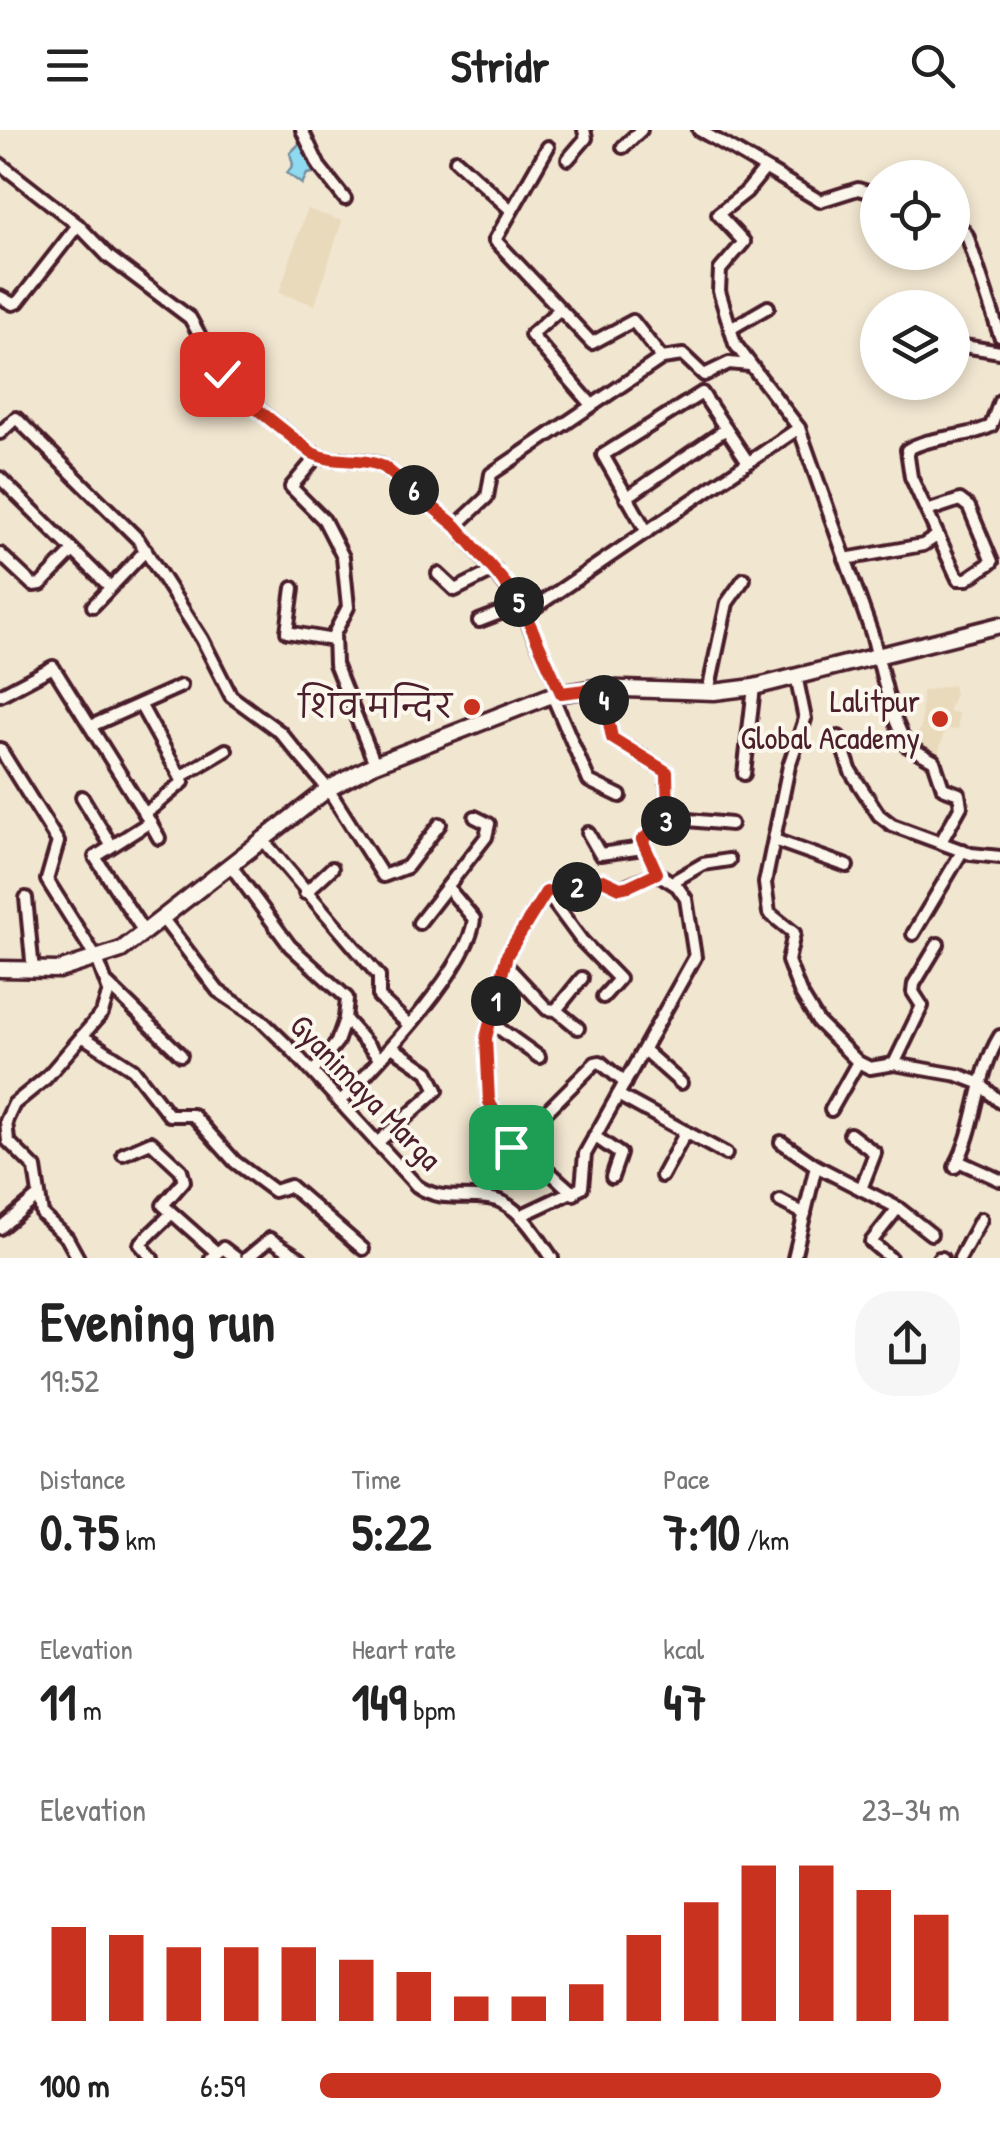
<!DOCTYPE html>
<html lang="en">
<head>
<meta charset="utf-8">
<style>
  :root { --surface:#fff; --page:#f6f6f6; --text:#222; --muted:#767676; --accent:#c8321e }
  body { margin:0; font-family:"Patrick Hand","Playpen Sans Deva",sans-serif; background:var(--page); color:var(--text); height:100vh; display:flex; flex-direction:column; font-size:38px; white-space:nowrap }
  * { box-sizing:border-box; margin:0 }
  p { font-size:32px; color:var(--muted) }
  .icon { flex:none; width:55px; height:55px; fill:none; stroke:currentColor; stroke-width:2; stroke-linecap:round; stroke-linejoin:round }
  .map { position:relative; height:1128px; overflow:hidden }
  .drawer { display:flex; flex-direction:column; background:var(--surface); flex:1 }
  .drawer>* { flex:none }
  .controls { position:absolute; left:860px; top:30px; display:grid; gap:20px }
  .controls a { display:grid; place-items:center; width:110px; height:110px; border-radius:50%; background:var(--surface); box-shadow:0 5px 15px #0003; font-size:50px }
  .pin { position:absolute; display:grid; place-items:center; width:85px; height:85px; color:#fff; margin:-42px; border-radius:20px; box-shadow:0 5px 15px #0006 }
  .km { position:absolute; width:50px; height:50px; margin:-25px; border-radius:50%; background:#222; color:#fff; font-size:28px; line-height:50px; text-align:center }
  .round { display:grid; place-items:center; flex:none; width:105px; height:105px; border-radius:40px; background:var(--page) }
  .summary { display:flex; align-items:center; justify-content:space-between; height:170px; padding:0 40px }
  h1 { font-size:55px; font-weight:800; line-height:75px }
  .metrics { display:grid; grid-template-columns:repeat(3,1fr); gap:15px; height:170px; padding:10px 40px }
  .metrics div { display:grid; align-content:center }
  .metrics b { font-size:50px; font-weight:800 }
  .metrics small { font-size:28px; font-weight:400 }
  .metrics p { font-size:28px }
  .chart { height:280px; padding:20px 40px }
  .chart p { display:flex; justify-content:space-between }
  .chart svg { width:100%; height:180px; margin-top:10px; stroke:var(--accent); stroke-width:6 }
  ul { padding:0 40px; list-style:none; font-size:32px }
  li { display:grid; grid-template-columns:160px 120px 1fr; align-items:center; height:75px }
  li i { height:25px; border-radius:12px; background:var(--accent) }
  header { display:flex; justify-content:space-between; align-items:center; height:130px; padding:0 40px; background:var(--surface); font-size:45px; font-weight:800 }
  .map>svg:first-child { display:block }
  .built { fill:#eadabc }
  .water { fill:#8fdaf0; stroke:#738fa1; stroke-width:2.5 }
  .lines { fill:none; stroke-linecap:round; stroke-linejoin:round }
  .street-casing { stroke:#4a1f2b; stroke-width:18 }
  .secondary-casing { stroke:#4a1f2b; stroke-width:21 }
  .street { stroke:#fbf7ec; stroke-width:10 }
  .secondary { stroke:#fbf7ec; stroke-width:14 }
  .route-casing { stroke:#fff; stroke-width:20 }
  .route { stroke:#c8321e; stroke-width:12 }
  .poi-dot { fill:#c8321e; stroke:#fbf7ec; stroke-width:4 }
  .labels { text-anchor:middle; stroke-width:8; stroke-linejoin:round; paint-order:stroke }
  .poi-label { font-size:32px; fill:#4a1f2b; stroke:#fbf7ec; text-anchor:end }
  .street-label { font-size:32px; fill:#4a1f2b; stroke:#fbf7ec }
</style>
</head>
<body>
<header><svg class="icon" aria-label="menu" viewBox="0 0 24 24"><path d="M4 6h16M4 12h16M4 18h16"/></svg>Stridr<svg class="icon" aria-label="search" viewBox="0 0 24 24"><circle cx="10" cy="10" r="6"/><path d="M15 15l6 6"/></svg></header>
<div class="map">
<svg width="1000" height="1128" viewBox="0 0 1000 1128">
  <rect width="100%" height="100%" fill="#f1e6d0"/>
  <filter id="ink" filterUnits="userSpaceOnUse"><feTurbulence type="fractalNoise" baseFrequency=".01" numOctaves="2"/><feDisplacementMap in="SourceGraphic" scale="20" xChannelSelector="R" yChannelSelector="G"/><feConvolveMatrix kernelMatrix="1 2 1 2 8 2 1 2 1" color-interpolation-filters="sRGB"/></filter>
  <g filter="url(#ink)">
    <g class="built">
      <polygon points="307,79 342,91 315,175 279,163"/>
      <polygon points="953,555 955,564 948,582 958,583 958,600 945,599 938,625 914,614 921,595 922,561"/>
    </g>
    <polygon class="water" points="301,12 313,43 307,44 302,54 287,43 293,35 290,23"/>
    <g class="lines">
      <defs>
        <g id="street">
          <polyline points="302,0 319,36 345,69"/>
          <path d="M699 0C740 23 780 47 820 71L858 59 878 65"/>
          <polyline points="548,17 495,110 592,213 633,191 662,228"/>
          <polyline points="623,17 641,0"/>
          <polyline points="568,29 586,8 584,0"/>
          <polyline points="456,30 511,80"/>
          <path d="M0 34 78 95 109 127 190 188 226 253 312 323C335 335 362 325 384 337L456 396 517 469 561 563"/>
          <polyline points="764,40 746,62 718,84 744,112 720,140 719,161 735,214 799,298 872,504 891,580 906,615 934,631 943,658 959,664 961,676 942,710"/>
          <polyline points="952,87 967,105 1000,206"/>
          <polyline points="0,167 13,174 18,172 78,95"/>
          <polyline points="559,180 531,205 592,275"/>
          <polyline points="732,198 768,177"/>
          <polyline points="952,214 1000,222"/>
          <polyline points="0,303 16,288 138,409 202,509 231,566 280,602 328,659 383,746 407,737 440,694"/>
          <polyline points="317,326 291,357 324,390 343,427 348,477 334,504 335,534 375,634"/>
          <polyline points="0,348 109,456"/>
          <polyline points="626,368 726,299"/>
          <path d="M930 380 960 370 969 377 992 432 967 449H958L911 347 907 320C932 305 965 309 991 296L1000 271"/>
          <polyline points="456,396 487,367 491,344 662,228 683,225 704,245 729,233 749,235"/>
          <polyline points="647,402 603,325 702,263 748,332"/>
          <polyline points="0,424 33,455 41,454 72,422"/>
          <polyline points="845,429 923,415 937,406"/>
          <polyline points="438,444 455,460 495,440"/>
          <polyline points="293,458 287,502 333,510"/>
          <polyline points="93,476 146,420"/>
          <polyline points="525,484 799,298"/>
          <polyline points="479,491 521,475"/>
          <polyline points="797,550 805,589 789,636 765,753 769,783 794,803 788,831 800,862 818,892 858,932 870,938 894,934 958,945 979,953 1000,972"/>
          <polyline points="602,558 612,608 667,642 667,688 642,710 657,743"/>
          <polyline points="708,562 727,473 744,449"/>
          <polyline points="0,565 53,537 150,692 95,727 144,802"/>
          <polyline points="552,565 589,651 620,666"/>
          <polyline points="141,576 183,652 145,684"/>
          <polyline points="91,596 181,556"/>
          <polyline points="839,607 851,642 879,685 892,695 971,724 1000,727"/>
          <polyline points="0,619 58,712 47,750 98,831 109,861 102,883 46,948 14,974 6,991 8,1011 35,1038 42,1084 67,1108 78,1128"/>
          <polyline points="744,644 754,557"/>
          <polyline points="182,646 226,620"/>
          <polyline points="82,667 111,715"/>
          <polyline points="667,688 731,694"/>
          <polyline points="150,692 159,708"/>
          <polyline points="588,703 600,724 643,718"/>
          <polyline points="263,710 379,846 379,867 409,895"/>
          <polyline points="774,710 847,736"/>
          <polyline points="231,736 290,816 347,868 345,889 380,929"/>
          <polyline points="672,752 703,734 729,730"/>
          <polyline points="546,762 582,811 619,849 603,867"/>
          <polyline points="305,763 332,738"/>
          <polyline points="26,768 33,841"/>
          <path d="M163 789 218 861 260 889 292 920 417 1056C440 1072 462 1064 488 1068 517 1071 537 1106 552 1128"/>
          <polyline points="419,793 486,707 489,694 475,687"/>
          <polyline points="913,804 963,720"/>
          <polyline points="505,834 547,879 556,880 578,898"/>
          <polyline points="108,854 181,925"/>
          <polyline points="556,880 582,848"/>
          <polyline points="490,892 539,927"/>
          <polyline points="82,906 133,939 169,985 193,985 235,1032 274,1061 290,1056 363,1119"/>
          <polyline points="645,921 681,953"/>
          <polyline points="894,934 922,876 913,862 914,854 938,814"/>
          <polyline points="313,942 337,912 345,889"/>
          <polyline points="618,965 726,1024"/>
          <path d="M341 971C375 935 470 837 474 789L448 758"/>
          <polyline points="831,980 858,932"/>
          <polyline points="850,1004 875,1023 861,1059"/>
          <polyline points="594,1006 620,1024 612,1047"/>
          <polyline points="781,1012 816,1036 898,1078 871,1112 890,1128"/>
          <polyline points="377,1013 437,960 428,942 392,917"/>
          <polyline points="511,1017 595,933 600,932 625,953"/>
          <polyline points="123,1024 151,1012 181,1040 184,1051 163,1075 216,1122"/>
          <polyline points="958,1031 1000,1050"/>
          <path d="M955 1037C978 995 975 947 1000 906"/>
          <polyline points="662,1046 686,1002"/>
          <polyline points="780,1071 805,1084"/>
          <polyline points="898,1078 931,1104"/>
          <polyline points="520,1086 582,1057 585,1024 695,827 686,769 677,756 657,743 620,758 603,750 546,762 507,825 486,908 489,972 511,1007 516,1026 544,1037 574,1064"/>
          <polyline points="0,1098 37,1067"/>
          <polyline points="152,1128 140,1114 171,1084"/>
          <polyline points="211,1128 223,1118 236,1128"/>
          <polyline points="247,1128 270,1109 300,1128"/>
          <polyline points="794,1128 816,1036"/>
          <polyline points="939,1128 942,1128"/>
          <polyline points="960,1128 981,1089"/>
        </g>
        <polyline id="secondary" points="0,839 59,840 121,820 328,659 375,634 552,565 595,558 714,562 754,557 1000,495"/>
      </defs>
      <use href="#street" class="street-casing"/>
      <use href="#secondary" class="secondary-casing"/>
      <use href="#street" class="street"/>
      <use href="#secondary" class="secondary"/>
    </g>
  </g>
  <g class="lines" filter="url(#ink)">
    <defs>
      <path id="route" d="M222 244 232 259 312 323C335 335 361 326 384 337L456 396 518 468 561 563 602 558 612 608 667 642 668 688 642 710 657 743 629 756 620 758 603 750 546 762 507 825 486 908 489 972 511 1007V1017"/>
    </defs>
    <use href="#route" class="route-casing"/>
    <use href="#route" class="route"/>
  </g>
  <g class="poi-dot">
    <circle cx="472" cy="577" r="10"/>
    <circle cx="940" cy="589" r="10"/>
  </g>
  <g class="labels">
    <g class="poi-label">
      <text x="920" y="582">Lalitpur<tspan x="920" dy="37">Global Academy</tspan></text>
      <text x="452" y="588">शिव मन्दिर</text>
    </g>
    <g class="street-label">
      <text transform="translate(366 962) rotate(46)" y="11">Gyanimaya Marga</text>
    </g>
  </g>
</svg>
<div class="controls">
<a><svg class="icon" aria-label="locate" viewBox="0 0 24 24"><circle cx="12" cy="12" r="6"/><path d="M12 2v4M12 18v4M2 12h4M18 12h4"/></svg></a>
<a><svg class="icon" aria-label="layers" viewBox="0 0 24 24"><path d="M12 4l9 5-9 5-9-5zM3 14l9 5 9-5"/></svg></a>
</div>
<div class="pin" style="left:511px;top:1017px;background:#1e9e55"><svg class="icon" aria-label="arrive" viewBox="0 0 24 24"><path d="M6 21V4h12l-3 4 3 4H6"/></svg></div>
<div class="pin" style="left:222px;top:244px;background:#d93025"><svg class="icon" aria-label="check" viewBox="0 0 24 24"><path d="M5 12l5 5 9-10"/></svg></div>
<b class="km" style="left:496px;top:871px">1</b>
<b class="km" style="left:577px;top:757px">2</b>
<b class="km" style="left:666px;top:691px">3</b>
<b class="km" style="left:604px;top:570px">4</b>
<b class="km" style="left:519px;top:472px">5</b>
<b class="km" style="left:414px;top:360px">6</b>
</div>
<section class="drawer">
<div class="summary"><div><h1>Evening run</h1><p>19:52</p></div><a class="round"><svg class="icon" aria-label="share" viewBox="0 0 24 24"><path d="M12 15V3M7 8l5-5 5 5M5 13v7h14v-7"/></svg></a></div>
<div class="metrics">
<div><p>Distance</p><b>0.75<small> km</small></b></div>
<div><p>Time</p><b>5:22</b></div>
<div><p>Pace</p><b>7:10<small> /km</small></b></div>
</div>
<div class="metrics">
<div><p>Elevation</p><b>11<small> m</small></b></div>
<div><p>Heart rate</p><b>149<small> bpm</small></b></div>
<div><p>kcal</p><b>47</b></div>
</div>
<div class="chart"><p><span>Elevation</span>23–34 m</p>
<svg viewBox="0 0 160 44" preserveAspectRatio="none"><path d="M5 44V21M15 44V23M25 44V26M35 44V26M45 44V26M55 44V29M65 44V32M75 44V38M85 44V38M95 44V35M105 44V23M115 44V15M125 44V6M135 44V6M145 44V12M155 44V18"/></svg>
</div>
<ul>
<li><b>100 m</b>6:59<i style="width:97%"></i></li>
</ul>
</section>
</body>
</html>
